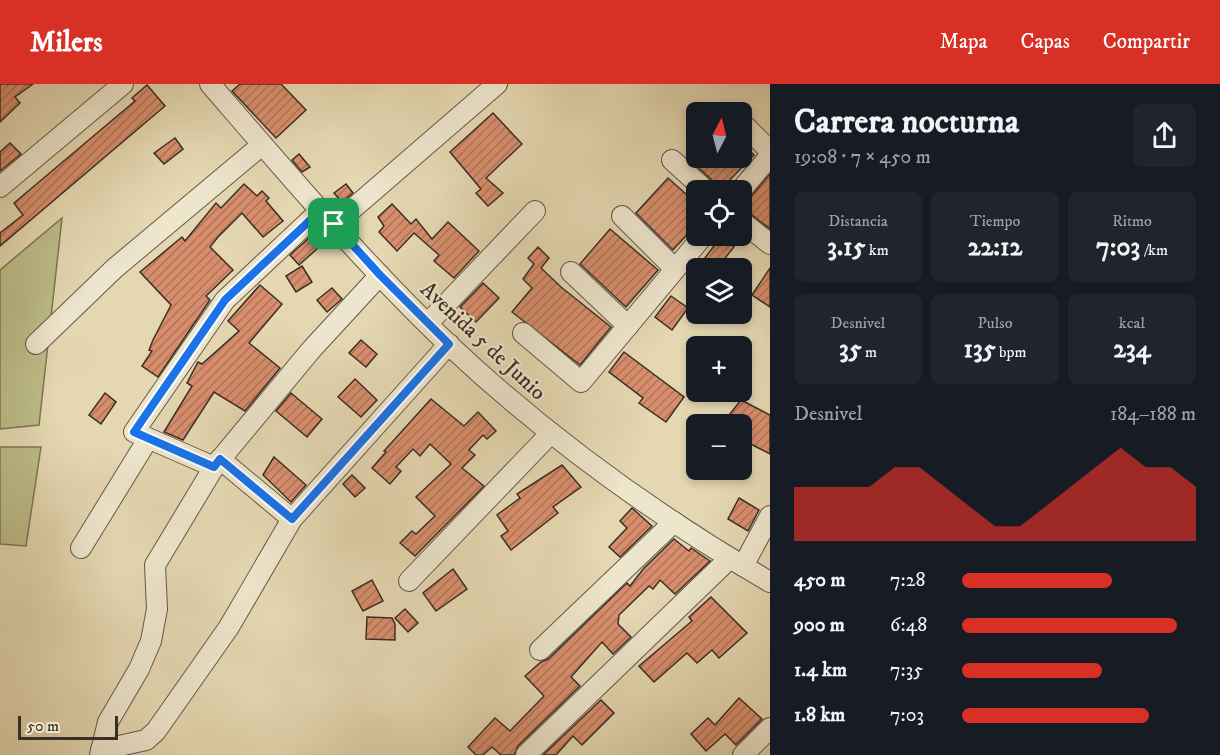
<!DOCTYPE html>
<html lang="es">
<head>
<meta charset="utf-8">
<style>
  :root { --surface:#171b24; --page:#20242c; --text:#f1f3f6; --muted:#9ea1a6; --accent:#d93025 }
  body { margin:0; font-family:"IM FELL DW Pica",serif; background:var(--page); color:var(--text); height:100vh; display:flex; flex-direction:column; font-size:22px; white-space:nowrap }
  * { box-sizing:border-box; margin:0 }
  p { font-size:20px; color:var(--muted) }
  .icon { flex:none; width:33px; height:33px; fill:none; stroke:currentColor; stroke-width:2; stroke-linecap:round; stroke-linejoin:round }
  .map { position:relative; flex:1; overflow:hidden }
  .drawer { display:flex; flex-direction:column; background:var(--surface); width:450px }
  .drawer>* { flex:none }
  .needle { width:39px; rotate:7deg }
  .fabs { position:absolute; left:686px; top:18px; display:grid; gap:12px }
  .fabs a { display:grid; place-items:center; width:66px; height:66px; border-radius:9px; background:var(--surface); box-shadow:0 3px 9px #0003; font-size:30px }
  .scale { position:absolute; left:18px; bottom:15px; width:100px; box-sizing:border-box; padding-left:6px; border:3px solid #3a2e26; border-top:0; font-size:16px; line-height:21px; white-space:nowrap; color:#3a2e26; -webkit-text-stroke:4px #ede5cc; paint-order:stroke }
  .pin { position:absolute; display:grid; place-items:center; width:51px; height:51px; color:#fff; margin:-26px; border-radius:12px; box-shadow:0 3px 9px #0006 }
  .round { display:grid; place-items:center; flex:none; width:63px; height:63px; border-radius:9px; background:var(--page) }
  .head { display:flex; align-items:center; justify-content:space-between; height:102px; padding:0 24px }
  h1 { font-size:33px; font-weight:700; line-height:45px }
  .metrics { display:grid; grid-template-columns:repeat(3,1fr); gap:9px; height:102px; padding:6px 24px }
  .metrics div { display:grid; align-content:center; border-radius:9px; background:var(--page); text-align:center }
  .metrics b { font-size:26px; font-weight:700 }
  .metrics small { font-size:16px; font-weight:400 }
  .metrics p { font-size:16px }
  .chart { height:168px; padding:12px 24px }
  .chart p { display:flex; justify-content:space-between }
  .chart svg { width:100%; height:108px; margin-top:6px; fill:var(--accent); opacity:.7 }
  ul { padding:0 24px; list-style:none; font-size:20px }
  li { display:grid; grid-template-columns:96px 72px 1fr; align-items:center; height:45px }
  li i { height:15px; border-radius:8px; background:var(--accent) }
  header { display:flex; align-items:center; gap:36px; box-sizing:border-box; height:84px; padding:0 30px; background:var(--accent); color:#fff }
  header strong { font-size:28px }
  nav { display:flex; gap:33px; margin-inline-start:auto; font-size:21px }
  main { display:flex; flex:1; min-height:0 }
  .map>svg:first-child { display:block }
  .grass { fill:#bcbc87; stroke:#7b7556; stroke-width:1.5 }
  .building { fill:url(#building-hatch); stroke:#3a2e26; stroke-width:1.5 }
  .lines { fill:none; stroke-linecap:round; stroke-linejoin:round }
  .minor-casing { stroke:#645849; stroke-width:22 }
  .minor { stroke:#ede5cc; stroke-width:20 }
  .route-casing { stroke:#fff; stroke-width:12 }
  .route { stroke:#1a73e8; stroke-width:8 }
  .labels { text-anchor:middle; stroke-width:4.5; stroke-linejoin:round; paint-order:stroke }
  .street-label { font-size:22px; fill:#3a2e26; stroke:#ede5cc }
</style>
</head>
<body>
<header>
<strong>Milers</strong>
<nav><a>Mapa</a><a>Capas</a><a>Compartir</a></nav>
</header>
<main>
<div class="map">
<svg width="770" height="671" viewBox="0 0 770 671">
  <defs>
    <pattern id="building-hatch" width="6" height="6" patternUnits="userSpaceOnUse" patternTransform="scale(1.5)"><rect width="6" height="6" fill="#d88e6c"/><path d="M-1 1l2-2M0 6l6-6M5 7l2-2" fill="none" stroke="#b07459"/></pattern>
  </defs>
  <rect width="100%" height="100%" fill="#e4d7b1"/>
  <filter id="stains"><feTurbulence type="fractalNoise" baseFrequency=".00333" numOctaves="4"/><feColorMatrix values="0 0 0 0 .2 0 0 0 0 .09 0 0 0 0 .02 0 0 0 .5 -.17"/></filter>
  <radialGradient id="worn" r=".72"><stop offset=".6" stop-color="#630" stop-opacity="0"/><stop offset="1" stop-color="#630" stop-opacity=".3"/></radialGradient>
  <g class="grass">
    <polygon points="62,134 39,341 0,345 0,186"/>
    <polygon points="0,363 41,363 26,462 0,460"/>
  </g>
  <g class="building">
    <polygon points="0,0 33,0 15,13 20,19 0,38"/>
    <polygon points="240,0 281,0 306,26 276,54 232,7"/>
    <polygon points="147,1 165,22 0,162 0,149 23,131 14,119 135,17 132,14"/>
    <polygon points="493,29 522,60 486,94 503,109 488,122 476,109 481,105 450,68"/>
    <polygon points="175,54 183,65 164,80 154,69"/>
    <polygon points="741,58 754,71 720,106 717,106 713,97 690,76 693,74 741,74"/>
    <polygon points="10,59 21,70 0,87 0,68"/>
    <polygon points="299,70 310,83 302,88 292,76"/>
    <polygon points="770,90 770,145 748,128 741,125 741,120 750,114"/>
    <polygon points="668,94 696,119 696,141 673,166 636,129"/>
    <polygon points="244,100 257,112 262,107 269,114 266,117 283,137 263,153 242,129 218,153 210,163 233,186 206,212 210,216 158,293 142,282 152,267 149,266 153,256 171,221 140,188 182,153 185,157 216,119 221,124"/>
    <polygon points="346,100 353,109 342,118 334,109"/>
    <polygon points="392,120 411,140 416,135 432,155 448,138 479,167 454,194 434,177 439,171 414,149 397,167 379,148 384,142 378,133"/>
    <polygon points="610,145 658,186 626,223 580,180"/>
    <polygon points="721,153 734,163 717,184 704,175"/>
    <polygon points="309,154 318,164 299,181 290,171"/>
    <polygon points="538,163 549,174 541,184 561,203 611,243 580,281 512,228 532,204 523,195 534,180 528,174"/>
    <polygon points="302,182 312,198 296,208 286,192"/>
    <polygon points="770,184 770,223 752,211"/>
    <polygon points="483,199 499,214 476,238 460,223"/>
    <polygon points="260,201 282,220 249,259 280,284 245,327 214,308 183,356 164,348 192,302 187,299 198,278 202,280 239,247 228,237"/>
    <polygon points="332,204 342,215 327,228 317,216"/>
    <polygon points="671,212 688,224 672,246 655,233"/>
    <polygon points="361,256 377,270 366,283 349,269"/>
    <polygon points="624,268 684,313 666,338 639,319 643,314 609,288"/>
    <polygon points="355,295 377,316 361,333 338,313"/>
    <polygon points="105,309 116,318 101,340 89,331"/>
    <polygon points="291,309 322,335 307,353 276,327"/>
    <polygon points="431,315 464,342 478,328 496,347 487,355 483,351 469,366 475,371 462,384 484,402 415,472 400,459 412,447 416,450 435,432 416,413 451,380 430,360 420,372 413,365 396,383 401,387 390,400 372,384 386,368 384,367"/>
    <polygon points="741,316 770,331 770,370 741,355 741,340 722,340"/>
    <polygon points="274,373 306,401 291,418 263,391"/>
    <polygon points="562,381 581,403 553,423 558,429 511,466 501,452 508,447 497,431 520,414 517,410"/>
    <polygon points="352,391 365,404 355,413 343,400"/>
    <polygon points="739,414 759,426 748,447 728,435"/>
    <polygon points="632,424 652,442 620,473 609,463 627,444 620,437"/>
    <polygon points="674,455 689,467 691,464 710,477 675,510 660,496 653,505 649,502 619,531 618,540 631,553 613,570 602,558 571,593 580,602 518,662 514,671 501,671 492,663 483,671 476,671 468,663 495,634 510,647 544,612 525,592 541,578 548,575 627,499 630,502 644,484"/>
    <polygon points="453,485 467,505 436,527 423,509"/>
    <polygon points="372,496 383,517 363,527 352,507"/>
    <polygon points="711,513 747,549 719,574 712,566 697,579 687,569 654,598 639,582 692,537 689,533"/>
    <polygon points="405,525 418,539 408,548 395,534"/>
    <polygon points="367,533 392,534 395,540 395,556 366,555"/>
    <polygon points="739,614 762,635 736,661 725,650 706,667 691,650 708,634 715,641"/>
    <polygon points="601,616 614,629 582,661 573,652 556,671 543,671"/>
  </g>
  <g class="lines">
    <defs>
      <g id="minor">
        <path d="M210 0C287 89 364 180 449 261 546 352 655 431 770 498"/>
        <polyline points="741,38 770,67"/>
        <polyline points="672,76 705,106"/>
        <polyline points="0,103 123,0"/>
        <polyline points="741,106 770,72"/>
        <polyline points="622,132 675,185"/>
        <polyline points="741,137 770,160"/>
        <polyline points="335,140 497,0"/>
        <polyline points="571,188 628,242"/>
        <polyline points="428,239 535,127"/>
        <polyline points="523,249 581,298 703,152"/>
        <polyline points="36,260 115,184 262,61"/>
        <polyline points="220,375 292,435"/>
        <polyline points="214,383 134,348 225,216 321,126"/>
        <polyline points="81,464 148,355"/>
        <polyline points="743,482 770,432"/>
        <polyline points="409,497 551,349"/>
        <polyline points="540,566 674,438"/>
        <polyline points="101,666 146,656 156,647 229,543 292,435 449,260"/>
        <polyline points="100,671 108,638 139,585 151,557 157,525 155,481 214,383 311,266 380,191"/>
        <polyline points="526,671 730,474"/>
        <polyline points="743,671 770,644"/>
      </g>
    </defs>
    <use href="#minor" class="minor-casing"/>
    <use href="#minor" class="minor"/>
  </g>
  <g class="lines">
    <defs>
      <polygon id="route" points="321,126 380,191 449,260 292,435 220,375 214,383 134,348 225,216"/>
    </defs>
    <use href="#route" class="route-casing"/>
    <use href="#route" class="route"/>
  </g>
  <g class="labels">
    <g class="street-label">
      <text transform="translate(484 256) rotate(43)" y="8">Avenida 5 de Junio</text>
    </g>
  </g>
  <rect width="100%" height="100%" filter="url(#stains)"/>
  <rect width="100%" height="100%" fill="url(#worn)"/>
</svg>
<div class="fabs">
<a><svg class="needle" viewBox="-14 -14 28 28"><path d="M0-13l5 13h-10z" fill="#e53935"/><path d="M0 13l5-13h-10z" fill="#9ea1a6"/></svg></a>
<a><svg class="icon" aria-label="locate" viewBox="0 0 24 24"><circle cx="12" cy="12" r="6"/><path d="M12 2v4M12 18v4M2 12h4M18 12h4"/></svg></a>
<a><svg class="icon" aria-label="layers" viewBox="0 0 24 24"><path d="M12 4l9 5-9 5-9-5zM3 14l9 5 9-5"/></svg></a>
<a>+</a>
<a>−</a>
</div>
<div class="scale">50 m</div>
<div class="pin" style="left:334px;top:140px;background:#1e9e55"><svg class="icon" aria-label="arrive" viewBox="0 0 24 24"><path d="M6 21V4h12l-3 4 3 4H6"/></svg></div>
</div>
<section class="drawer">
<div class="head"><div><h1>Carrera nocturna</h1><p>19:08 · 7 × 450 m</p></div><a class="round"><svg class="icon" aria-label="share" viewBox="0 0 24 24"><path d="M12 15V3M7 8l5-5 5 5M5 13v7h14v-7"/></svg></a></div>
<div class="metrics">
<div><p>Distancia</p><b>3.15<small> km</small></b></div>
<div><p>Tiempo</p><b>22:12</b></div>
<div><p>Ritmo</p><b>7:03<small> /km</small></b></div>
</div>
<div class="metrics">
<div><p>Desnivel</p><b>35<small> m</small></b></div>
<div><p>Pulso</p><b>135<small> bpm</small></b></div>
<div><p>kcal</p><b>234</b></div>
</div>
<div class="chart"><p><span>Desnivel</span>184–188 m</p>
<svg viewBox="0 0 160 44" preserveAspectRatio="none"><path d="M0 44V22L10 22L20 22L30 22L40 14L50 14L60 22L70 30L80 38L90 38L100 30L110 22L120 14L130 6L140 14L150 14L160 22V44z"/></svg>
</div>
<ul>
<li><b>450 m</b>7:28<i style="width:64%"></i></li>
<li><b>900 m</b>6:48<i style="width:92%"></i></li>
<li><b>1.4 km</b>7:35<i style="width:60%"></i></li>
<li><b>1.8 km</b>7:03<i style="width:80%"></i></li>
</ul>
</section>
</main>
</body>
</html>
